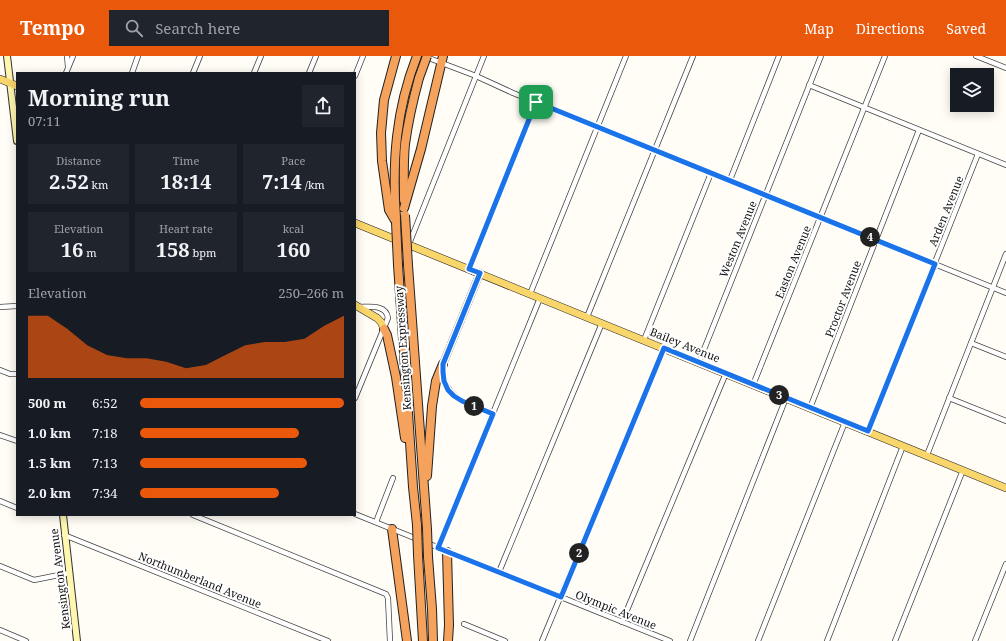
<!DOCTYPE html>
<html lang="en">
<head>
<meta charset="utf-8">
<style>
  :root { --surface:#171b24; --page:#20242c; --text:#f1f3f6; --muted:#9ea1a6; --accent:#ea580c }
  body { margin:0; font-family:"Noto Serif",serif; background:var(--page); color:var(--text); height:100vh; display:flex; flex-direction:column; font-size:15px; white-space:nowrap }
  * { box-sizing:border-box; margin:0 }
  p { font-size:13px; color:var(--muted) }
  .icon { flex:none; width:22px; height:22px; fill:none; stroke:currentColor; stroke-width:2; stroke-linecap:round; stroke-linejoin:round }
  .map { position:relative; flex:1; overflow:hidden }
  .panel { position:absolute; left:16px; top:16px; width:340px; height:444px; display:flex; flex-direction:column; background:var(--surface); border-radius:0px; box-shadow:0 2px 10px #0003 }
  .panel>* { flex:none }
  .buttons { position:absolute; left:950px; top:12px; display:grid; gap:8px }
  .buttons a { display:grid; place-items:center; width:44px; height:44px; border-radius:0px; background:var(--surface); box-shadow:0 2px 10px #0003; font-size:20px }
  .pin { position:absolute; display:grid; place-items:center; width:34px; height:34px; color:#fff; margin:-17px; border-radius:8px; box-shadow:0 2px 6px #0006 }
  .km { position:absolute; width:20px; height:20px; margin:-10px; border-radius:50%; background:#222; color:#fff; font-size:11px; line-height:20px; text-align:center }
  .round { display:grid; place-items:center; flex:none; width:42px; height:42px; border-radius:0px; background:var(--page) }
  .headline { display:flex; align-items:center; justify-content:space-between; height:68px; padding:0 12px }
  h1 { font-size:22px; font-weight:700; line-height:30px }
  .stats { display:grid; grid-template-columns:repeat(3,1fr); gap:6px; height:68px; padding:4px 12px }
  .stats div { display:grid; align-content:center; border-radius:0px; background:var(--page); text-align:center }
  .stats b { font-size:20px; font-weight:700 }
  .stats small { font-size:11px; font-weight:400 }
  .stats p { font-size:11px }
  .chart { height:112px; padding:8px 12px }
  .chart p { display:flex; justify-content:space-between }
  .chart svg { width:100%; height:72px; margin-top:4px; fill:var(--accent); opacity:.7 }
  ul { padding:0 12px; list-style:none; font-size:13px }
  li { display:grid; grid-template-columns:64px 48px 1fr; align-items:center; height:30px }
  li i { height:10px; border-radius:5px; background:var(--accent) }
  header { display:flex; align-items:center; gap:24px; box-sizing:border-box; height:56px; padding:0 20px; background:var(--accent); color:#fff }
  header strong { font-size:19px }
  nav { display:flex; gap:22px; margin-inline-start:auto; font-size:14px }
  .search { width:280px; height:36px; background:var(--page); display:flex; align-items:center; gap:10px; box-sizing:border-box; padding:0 14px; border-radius:0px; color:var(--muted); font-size:15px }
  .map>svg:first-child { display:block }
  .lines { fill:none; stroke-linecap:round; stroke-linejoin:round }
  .street-casing { stroke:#444; stroke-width:6 }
  .secondary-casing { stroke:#333; stroke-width:8 }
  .primary-casing { stroke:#222; stroke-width:8 }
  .highway-casing { stroke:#222; stroke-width:10 }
  .street { stroke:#fff; stroke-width:4.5 }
  .secondary { stroke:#fff6b0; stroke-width:6 }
  .primary { stroke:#f9d66b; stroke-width:7 }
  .highway { stroke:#f5a25d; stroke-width:8 }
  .highway-bridge-casing { stroke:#222; stroke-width:10; stroke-linecap:butt }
  .highway-bridge { stroke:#f5a25d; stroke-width:8 }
  .route-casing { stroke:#fff; stroke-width:8 }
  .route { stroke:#1a73e8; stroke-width:5 }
  .labels { text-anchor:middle; stroke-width:4; stroke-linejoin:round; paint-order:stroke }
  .street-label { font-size:11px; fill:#111; stroke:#fff }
</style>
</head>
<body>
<header>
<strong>Tempo</strong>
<div class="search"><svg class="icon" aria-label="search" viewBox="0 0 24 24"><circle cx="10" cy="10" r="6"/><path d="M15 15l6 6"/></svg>Search here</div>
<nav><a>Map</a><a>Directions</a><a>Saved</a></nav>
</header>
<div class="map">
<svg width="1006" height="585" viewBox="0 0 1006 585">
  <rect width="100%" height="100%" fill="#fffdf5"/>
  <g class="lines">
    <defs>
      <g id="street">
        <polyline points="67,0 68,11"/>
        <polyline points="976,0 1006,12"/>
        <polyline points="426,1 476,20 513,37 1006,237"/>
        <polyline points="66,17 73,0"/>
        <polyline points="132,17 138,0"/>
        <polyline points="193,17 200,0"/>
        <polyline points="254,17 261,0"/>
        <polyline points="309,17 316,0"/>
        <polyline points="355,20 363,0"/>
        <polyline points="809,29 1006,109"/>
        <polyline points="730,124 779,0"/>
        <polyline points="409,188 484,0"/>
        <polyline points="469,213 536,46"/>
        <polyline points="530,238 626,0"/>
        <polyline points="0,251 17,250"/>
        <polyline points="587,261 693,0"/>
        <polyline points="644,284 711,117"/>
        <polyline points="971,287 1006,301"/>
        <polyline points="699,306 821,0"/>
        <polyline points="0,314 10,318 17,318"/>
        <path d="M443 314C443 343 471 348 493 357"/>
        <polyline points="753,329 885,0"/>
        <path d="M355 342 388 262C386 248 370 251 359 251"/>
        <polyline points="949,342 1006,365"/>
        <polyline points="810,352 919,74"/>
        <polyline points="868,375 978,98"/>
        <polyline points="0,379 17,385"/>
        <polyline points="927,399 1006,198"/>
        <polyline points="0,445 17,452"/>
        <polyline points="355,458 670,585"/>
        <polyline points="193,459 386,538 388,542 390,585"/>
        <polyline points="376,466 393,422"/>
        <polyline points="64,479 328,585"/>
        <polyline points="438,492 540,242"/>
        <polyline points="0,510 34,524 69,517"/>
        <polyline points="499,516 602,267"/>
        <polyline points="622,566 726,317"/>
        <polyline points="464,568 505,585"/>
        <polyline points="0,574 26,585"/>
        <polyline points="542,585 664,292"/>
        <polyline points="690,585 786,342"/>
        <polyline points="758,585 845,366"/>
        <polyline points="827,585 903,390"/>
        <polyline points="895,585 963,414"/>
        <polyline points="975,585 1006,508"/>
      </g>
      <g id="secondary">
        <polyline points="7,0 17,85"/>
        <polyline points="63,459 77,585"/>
      </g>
      <g id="primary">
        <polyline points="0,23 17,30"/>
        <polyline points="355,167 1006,432"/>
        <polyline points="355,249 377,262 381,266 384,273"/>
        <polyline points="443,308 480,217"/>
      </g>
      <g id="highway">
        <path d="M404 144C404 125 403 107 405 88 408 66 413 44 419 22"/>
        <polyline points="404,152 421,93 443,0"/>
        <path d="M396 162C392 106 396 53 417 0"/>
        <polyline points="396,166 389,154 382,105 381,77 384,44 396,0"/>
        <polyline points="398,209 413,431 417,469"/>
        <polyline points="408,209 427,473"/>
        <polyline points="384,273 387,279 396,321 405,382"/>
        <polyline points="427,420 432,350 436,325 443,308"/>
        <polyline points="392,473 407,585"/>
        <polyline points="447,496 449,569 448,585"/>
        <polyline points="418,499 423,585"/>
        <polyline points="428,501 432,553 433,585"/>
      </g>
    </defs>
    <use href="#street" class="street-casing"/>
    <use href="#secondary" class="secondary-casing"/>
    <use href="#primary" class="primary-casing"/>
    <use href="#highway" class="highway-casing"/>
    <use href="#street" class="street"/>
    <use href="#secondary" class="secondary"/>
    <use href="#primary" class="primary"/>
    <use href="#highway" class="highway"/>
    <defs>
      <g id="highway-bridge">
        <polyline points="419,22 427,0"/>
        <polyline points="405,159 408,209"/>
        <polyline points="396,166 398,209"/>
        <polyline points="417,469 418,499"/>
        <polyline points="427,473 428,501"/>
      </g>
    </defs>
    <use href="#highway-bridge" class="highway-bridge-casing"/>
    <use href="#highway-bridge" class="highway-bridge"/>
  </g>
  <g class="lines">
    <defs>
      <polygon id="route" points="536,46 935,208 868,375 664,292 561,541 438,492 493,358 462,345 454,340 448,334 444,325 443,316 443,308 480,217 469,213"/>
    </defs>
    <use href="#route" class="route-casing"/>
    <use href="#route" class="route"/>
  </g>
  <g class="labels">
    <g class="street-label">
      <text transform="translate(946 155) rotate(-68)" y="4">Arden Avenue</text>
      <text transform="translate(738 183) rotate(-68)" y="4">Weston Avenue</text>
      <text transform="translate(793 206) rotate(-68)" y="4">Easton Avenue</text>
      <text transform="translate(843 243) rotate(-69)" y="4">Proctor Avenue</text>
      <text transform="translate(685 289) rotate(22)" y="4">Bailey Avenue</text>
      <text transform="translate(403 292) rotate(-94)" y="4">Kensington Expressway</text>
      <text transform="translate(60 523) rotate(-97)" y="4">Kensington Avenue</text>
      <text transform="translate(200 524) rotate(22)" y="4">Northumberland Avenue</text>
      <text transform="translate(616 554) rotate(22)" y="4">Olympic Avenue</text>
    </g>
  </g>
</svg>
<div class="buttons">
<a><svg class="icon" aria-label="layers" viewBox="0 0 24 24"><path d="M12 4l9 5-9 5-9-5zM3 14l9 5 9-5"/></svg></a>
</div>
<div class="pin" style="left:536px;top:46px;background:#1e9e55"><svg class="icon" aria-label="arrive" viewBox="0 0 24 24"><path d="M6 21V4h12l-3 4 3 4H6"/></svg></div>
<b class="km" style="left:474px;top:350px">1</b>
<b class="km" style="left:579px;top:497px">2</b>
<b class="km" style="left:779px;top:339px">3</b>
<b class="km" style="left:870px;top:181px">4</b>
<section class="panel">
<div class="headline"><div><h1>Morning run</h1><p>07:11</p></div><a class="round"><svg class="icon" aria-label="share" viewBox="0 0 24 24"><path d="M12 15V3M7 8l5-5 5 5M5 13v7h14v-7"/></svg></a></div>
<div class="stats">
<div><p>Distance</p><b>2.52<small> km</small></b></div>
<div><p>Time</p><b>18:14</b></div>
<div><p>Pace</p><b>7:14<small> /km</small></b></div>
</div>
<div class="stats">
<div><p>Elevation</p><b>16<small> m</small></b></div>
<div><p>Heart rate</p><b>158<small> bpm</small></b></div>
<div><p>kcal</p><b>160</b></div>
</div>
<div class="chart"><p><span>Elevation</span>250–266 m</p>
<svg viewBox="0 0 160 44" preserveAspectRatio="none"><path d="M0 44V6L10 6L20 14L30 24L40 30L50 32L60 32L70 34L80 38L90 36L100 30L110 24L120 22L130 22L140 20L150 12L160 6V44z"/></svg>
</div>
<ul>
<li><b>500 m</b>6:52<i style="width:100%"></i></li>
<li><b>1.0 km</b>7:18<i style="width:78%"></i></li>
<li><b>1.5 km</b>7:13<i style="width:82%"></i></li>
<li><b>2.0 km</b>7:34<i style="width:68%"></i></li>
</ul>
</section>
</div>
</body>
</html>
